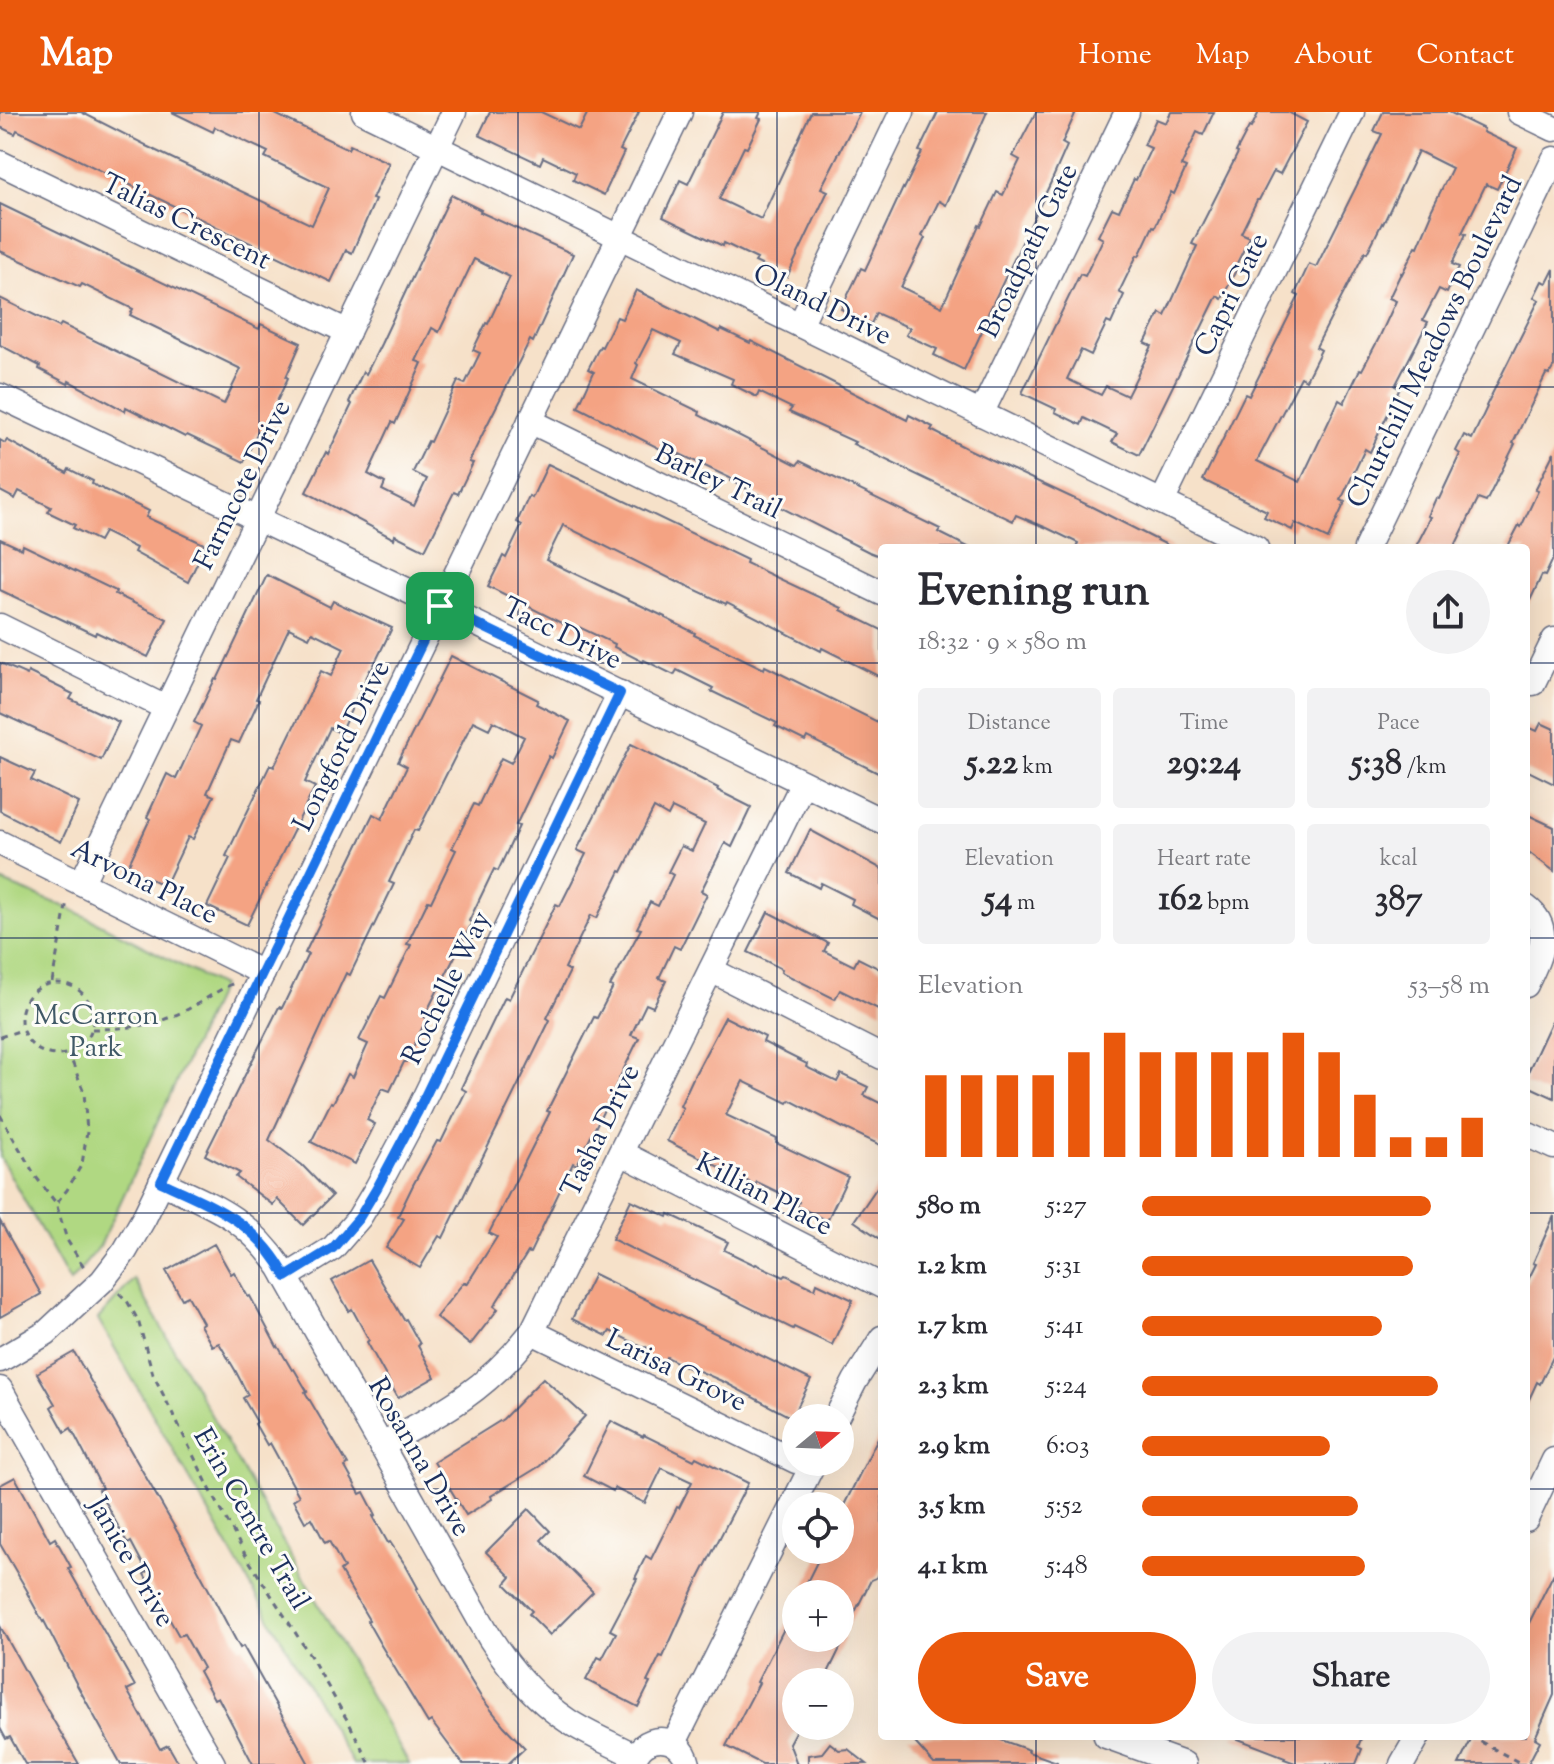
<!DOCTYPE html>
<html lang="en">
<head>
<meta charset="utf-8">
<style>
  :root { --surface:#fff; --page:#f2f2f3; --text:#2b2b33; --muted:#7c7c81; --accent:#ea580c }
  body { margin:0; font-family:"Sorts Mill Goudy",serif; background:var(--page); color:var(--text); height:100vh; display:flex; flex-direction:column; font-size:30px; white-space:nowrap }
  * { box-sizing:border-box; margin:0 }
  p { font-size:26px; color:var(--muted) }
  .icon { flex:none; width:44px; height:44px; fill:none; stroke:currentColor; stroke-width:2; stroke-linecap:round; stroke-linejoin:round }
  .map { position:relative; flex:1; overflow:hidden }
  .drawer { position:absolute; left:878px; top:432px; width:652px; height:1196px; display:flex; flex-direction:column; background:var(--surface); border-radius:8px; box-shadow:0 8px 32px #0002 }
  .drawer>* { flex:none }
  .needle { width:52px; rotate:71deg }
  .fabs { position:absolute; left:782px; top:1292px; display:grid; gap:16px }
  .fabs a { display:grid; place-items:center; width:72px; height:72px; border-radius:50%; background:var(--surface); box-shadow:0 8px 32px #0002; font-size:40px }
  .pin { position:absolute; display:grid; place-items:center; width:68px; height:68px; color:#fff; margin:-34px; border-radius:16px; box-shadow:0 4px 12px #0006 }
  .round { display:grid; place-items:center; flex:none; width:84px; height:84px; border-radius:42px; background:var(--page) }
  .summary { display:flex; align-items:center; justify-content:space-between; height:136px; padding:0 40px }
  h1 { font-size:44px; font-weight:700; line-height:60px }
  .metrics { display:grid; grid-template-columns:repeat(3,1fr); gap:12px; height:136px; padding:8px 40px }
  .metrics div { display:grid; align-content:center; border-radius:8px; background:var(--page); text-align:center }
  .metrics b { font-size:34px; font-weight:700 }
  .metrics small { font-size:22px; font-weight:400 }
  .metrics p { font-size:22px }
  .chart { height:224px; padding:16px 40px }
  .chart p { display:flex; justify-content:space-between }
  .chart svg { width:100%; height:144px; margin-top:8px; stroke:var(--accent); stroke-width:6 }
  .primary-button { display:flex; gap:16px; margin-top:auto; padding:16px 40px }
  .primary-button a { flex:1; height:92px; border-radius:48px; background:var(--accent); color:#fff; font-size:32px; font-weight:700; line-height:92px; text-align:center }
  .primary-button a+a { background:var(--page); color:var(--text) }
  ul { padding:0 40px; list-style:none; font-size:26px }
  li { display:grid; grid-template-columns:128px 96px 1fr; align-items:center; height:60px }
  li i { height:20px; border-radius:10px; background:var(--accent) }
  header { display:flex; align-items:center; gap:48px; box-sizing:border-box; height:112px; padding:0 40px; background:var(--accent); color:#fff }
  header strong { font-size:38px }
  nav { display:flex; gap:44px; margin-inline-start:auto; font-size:28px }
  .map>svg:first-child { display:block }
  .green { fill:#b0d882; stroke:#668470; stroke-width:2 }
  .building { fill:#f4a383; fill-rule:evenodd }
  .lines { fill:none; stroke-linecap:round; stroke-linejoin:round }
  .minor-casing { stroke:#686d83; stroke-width:27 }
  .path { stroke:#686d83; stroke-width:3; stroke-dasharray:6 6; stroke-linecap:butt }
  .minor { stroke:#fff; stroke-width:24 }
  .route-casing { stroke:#fff; stroke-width:16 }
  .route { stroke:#1a73e8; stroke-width:10 }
  .grid { fill:none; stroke:#1b2f5e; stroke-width:2; stroke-opacity:0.55 }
  .labels { text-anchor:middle; stroke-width:6; stroke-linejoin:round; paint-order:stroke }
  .street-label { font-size:28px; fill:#1b2f5e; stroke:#fdfcf7 }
  .park-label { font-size:28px; fill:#405967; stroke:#fdfcf7 }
</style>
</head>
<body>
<header>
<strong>Map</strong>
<nav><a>Home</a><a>Map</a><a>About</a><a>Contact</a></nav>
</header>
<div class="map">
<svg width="1554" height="1652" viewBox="0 0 1554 1652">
  <rect width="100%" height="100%" fill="#fdfcf7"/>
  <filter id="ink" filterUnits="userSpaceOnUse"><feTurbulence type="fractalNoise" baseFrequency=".0125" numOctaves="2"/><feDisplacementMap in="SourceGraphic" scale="16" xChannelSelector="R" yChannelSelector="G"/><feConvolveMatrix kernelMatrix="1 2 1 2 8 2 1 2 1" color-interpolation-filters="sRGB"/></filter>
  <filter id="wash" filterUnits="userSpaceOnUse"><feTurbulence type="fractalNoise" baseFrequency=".006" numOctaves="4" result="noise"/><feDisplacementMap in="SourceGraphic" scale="32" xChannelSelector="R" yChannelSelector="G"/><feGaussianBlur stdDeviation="1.8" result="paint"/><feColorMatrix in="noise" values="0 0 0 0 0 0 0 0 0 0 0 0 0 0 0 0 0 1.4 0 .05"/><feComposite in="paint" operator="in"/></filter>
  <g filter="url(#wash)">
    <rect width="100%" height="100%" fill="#f6e1c9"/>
    <g class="green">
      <polygon points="0,769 71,797 221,874 100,1134 70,1170 0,1045"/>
      <polygon points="134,1167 409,1652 353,1652 98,1207"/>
    </g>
    <g id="blocks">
      <g class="building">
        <polygon points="0,0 81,0 146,33 146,34 312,113 329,76 265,45 268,40 215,15 213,20 172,0 271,0 348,37 350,33 389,51 372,87 375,88 352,141 346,138 331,170 17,18 15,22 0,15"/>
        <polygon points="490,0 541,0 579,18 588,0 639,0 620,38 624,40 604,83 573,68 576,61 543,45 540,52 479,23"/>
        <polygon points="723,0 761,0 758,6 761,7 747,36 744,35 719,87 761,107 811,0 860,0 821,76 828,79 787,165 755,150 757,147 724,131 723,134 663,105 680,68 688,72"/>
        <polygon points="938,0 987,0 946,93 939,89 922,124 925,126 901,175 942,195 979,113 981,114 997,80 1003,83 1020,48 1013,44 1036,0 1076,0 1062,31 1067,34 1052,68 982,214 984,215 964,258 934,243 937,237 906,223 910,216 876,201 871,212 841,197 861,156 865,158 903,76 904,77 922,40 919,39"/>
        <polygon points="1171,0 1214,0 1203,23 1197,20 1181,54 1186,56 1174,82 1171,80 1155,115 1153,114 1139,144 1137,143 1119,180 1124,183 1111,212 1107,210 1091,243 1081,238 1067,267 1101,283 1106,274 1127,284 1152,234 1145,231 1160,201 1165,204 1197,134 1192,132 1238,41 1236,40 1249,15 1251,16 1259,0 1288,0 1307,10 1280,62 1274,59 1259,88 1257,88 1241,121 1250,125 1235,155 1237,156 1222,187 1217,184 1139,343 1112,330 1117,322 1084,306 1081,313 1055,300 1056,297 1022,281 1080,162 1085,164 1103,127 1098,124 1112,96 1119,99 1134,67 1136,68 1151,36 1144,33 1156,7 1166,11"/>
        <path d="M1383 0H1449L1484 17 1483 20 1517 36 1497 77 1486 72 1462 121 1466 122 1452 152 1459 155 1447 181 1439 177 1423 208 1428 210 1395 274 1400 276 1370 340 1365 337 1341 388 1345 390 1328 427 1295 411 1292 418 1264 405 1267 399 1203 368 1245 282 1249 284 1299 184 1295 182 1309 152 1316 155 1361 65 1382 22 1374 19ZM1418 39 1452 56 1430 101 1432 102 1418 135 1416 134 1402 162 1401 161 1389 186 1396 189 1379 226 1362 258 1360 257 1344 291 1339 288 1300 370 1257 349 1301 265 1306 268 1321 238 1316 235 1365 140 1367 141 1382 111 1383 112Z"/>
        <path d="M451 83 481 98 480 100 573 142 533 230 530 228 486 315 469 350 473 351 458 382 454 380 425 438 395 423 394 427 306 380 326 340 328 342 352 292 349 290 363 260 366 262 381 232ZM474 147 510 165 488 212 486 211 473 238 480 241 465 272 458 269 430 330 428 329 413 360 427 367 414 394 382 378 385 371 368 362 392 310 395 312 422 251 416 249 432 216 439 220Z"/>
        <polygon points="0,92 259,217 261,212 301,231 286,265 288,266 262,321 258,319 244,350 187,323 185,325 126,295 125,299 69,269 68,272 39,257 40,254 0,233 0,186 59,215 61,212 224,292 241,257 130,203 133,197 82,172 80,175 0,139"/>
        <polygon points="1554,157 1554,254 1549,263 1546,262 1513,331 1515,332 1486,390 1478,387 1454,436 1415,436 1431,405 1428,404 1436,386 1439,387 1460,342 1456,339 1464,323 1472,327 1487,295 1486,294 1539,188 1534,185 1542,169 1547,171"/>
        <polygon points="636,178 720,220 721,217 750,231 751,229 907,308 909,303 933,315 931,318 966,336 1092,395 1173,436 1076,436 1078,431 1047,416 1016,403 1013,409 853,332 855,330 789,300 792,296 759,280 757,285 731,272 733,267 675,242 681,231 653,218 636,251 638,253 632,267 700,300 699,303 797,353 800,349 940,417 938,420 970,436 882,436 882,445 869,440 778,394 778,392 731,369 732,367 680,342 678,346 578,295 594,260 588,257 600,234 602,235 617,205 622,207"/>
        <polygon points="0,328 5,331 7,328 67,361 69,357 93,369 92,372 149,399 146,405 206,433 188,470 134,440 136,436 104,420 99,429 73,416 75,413 48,400 51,395 19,379 15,387 0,379"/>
        <polygon points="1554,340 1554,445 1545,464 1542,463 1526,497 1526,436 1507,436 1519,413 1521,415 1538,379 1535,378"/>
        <polygon points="548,352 747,448 746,451 842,496 841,498 882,518 882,566 822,536 821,539 727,490 726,492 677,469 677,470 563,413 546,448 665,505 665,506 695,521 694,523 764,557 765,554 882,612 882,663 807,625 805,629 775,614 777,611 711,579 713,576 677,558 674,563 644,548 643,550 614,535 615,532 579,515 577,519 488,474 503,444 506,446 522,413 517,410 529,384 532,386"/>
        <polygon points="0,427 22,437 23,433 67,454 66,455 116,479 115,482 167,507 148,545 96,520 95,523 0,478"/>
        <polygon points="267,463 330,495 333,489 392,516 371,559 370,558 340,621 330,616 305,670 315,675 247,813 207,794 230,746 226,744 270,653 274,655 321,559 331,564 344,536 312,520 309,526 289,516 256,587 259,588 239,631 231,628 207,681 214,684 193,727 188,725 165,774 127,756 150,707 147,705 167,662 176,667 201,614 194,610 215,567 217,568"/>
        <polygon points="451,544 538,588 536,592 570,609 552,646 549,644 516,713 519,714 498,759 494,757 469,809 472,811 424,905 427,906 406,950 404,950 390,979 382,976 367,1008 375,1012 355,1052 311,1030 331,990 333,991 348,962 353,965 368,932 359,928 381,884 385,886 411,833 407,832 428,789 431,790 456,738 452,736 474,692 478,694 501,646 511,651 524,625 493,609 489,617 473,609 418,719 414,718 389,770 394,772 350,863 346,861 269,1028 302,1053 332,1084 303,1113 277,1087 273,1093 236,1065 240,1061 205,1043 279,895 282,896 308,842 305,841 373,702 382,707 407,655 398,650"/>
        <polygon points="0,551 27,563 28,560 73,582 70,587 119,610 101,648 0,601"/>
        <polygon points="1541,611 1554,617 1554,672 1526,658 1526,614 1537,619"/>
        <polygon points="631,632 689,661 718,676 717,678 751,695 732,735 725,731 701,779 707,782 680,837 674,834 659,866 666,869 653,895 646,892 631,923 639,926 577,1053 573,1051 530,1141 528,1140 494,1194 498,1197 470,1233 436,1205 464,1170 467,1172 497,1125 489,1121 550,1000 547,999 594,905 597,906 613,875 610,874 641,817 637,816 650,790 658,794 673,763 668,760 681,734 692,739 705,712 672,696 668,704 654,696 622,760 620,759 597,806 591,803 565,856 570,859 547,906 550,908 443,1126 439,1124 420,1156 386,1136 404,1107 398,1104 413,1073 437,1029 441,1030 466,979 461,976 505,885 509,887 556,792 560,794 586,742 577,738"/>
        <polygon points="0,645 35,661 31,668 79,691 61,730 0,699"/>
        <polygon points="1526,702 1554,715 1554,759 1526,738"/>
        <polygon points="810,718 882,757 882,808 851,792 853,787 821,771 819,776 789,761"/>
        <polygon points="768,800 828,831 824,839 854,854 858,846 882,858 882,899 840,878 835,887 781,860 782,857 748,840"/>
        <polygon points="1554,904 1554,986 1526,973 1526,964"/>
        <polygon points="725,905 765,925 763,930 807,952 806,955 837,970 841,962 868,975 864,983 882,992 882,1034 847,1017 847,1018 790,988 788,991 743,969 726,1003 777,1027 776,1031 848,1065 827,1109 797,1094 799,1090 757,1070 755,1073 667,1029 683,996 680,994 694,964"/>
        <polygon points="882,1068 882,1128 854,1109"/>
        <polygon points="631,1088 668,1105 669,1102 728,1130 724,1138 755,1153 756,1152 784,1165 786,1163 815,1177 817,1171 853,1188 832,1233 794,1215 793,1217 612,1127"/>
        <polygon points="1554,1104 1554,1243 1540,1272 1537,1270 1526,1294 1526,1172 1536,1152 1533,1151"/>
        <polygon points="0,1109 41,1182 0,1205"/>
        <polygon points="214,1132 231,1162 234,1160 248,1185 250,1184 277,1235 278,1234 292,1258 294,1257 307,1279 305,1280 348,1353 345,1355 360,1382 364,1380 376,1403 373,1404 388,1431 390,1430 406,1454 418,1476 416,1477 462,1554 481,1585 504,1614 525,1636 508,1652 463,1652 431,1609 428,1611 379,1530 367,1509 369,1508 340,1459 344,1456 329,1429 325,1431 312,1406 305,1410 293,1388 299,1384 270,1331 267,1333 255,1312 257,1310 243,1286 248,1283 235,1258 219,1231 212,1234 200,1213 203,1211 188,1184 182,1187 166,1159"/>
        <polygon points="369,1148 404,1208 406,1207 420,1232 418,1234 435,1265 398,1286 367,1230 369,1228 352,1197 349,1199 332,1169"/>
        <polygon points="594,1162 811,1268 792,1306 726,1271 697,1258 696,1260 667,1245 664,1251 644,1242 647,1236 646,1235 644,1236 610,1219 607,1224 572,1207"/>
        <polygon points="74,1240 186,1435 240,1536 243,1534 309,1652 253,1652 218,1585 214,1587 199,1559 203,1556 184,1522 179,1524 144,1462 147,1460 131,1430 128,1432 98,1378 102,1376 71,1316 65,1320 51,1295 55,1292 37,1261"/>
        <polygon points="543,1266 585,1304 540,1354 491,1384 492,1387 466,1403 434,1350 503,1307"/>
        <polygon points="611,1309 643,1325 644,1323 694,1348 696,1345 748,1371 697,1470 663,1545 660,1544 647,1570 650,1571 638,1595 586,1568 598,1545 602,1547 616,1521 610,1518 637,1467 635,1466 646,1444 651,1447 677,1395 679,1396 692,1370 662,1356 645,1391 614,1376 613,1379 584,1364"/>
        <polygon points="882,1318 882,1454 876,1466 871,1468 842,1526 845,1526 826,1565 821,1563 818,1570 796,1570 796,1618 789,1631 797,1652 762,1652 726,1634 759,1571 757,1570 796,1493 796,1526 840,1526 840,1482 801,1482 823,1438 840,1438 840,1401"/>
        <polygon points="15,1365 50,1429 55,1426 71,1455 68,1456 135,1574 127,1578 160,1637 168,1633 179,1652 121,1652 77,1573 44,1509 43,1510 27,1481 28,1480 0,1432 0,1373"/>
        <polygon points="529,1397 550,1419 541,1428 593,1480 550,1523 529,1502 532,1499 505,1472 511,1465 486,1440"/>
        <polygon points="1554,1461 1554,1583 1535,1626 1540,1629 1528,1652 1459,1652 1473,1624 1526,1624 1526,1517"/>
        <polygon points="0,1514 35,1577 79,1652 25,1652 10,1625 6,1627 0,1616"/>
        <polygon points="909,1624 990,1624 1029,1638 1028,1640 1057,1650 1057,1652 934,1652"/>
        <polygon points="1233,1624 1362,1624 1358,1635 1362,1637 1356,1652 1298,1652 1284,1647 1285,1645 1233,1625"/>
        <polygon points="830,1631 839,1638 848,1637 867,1652 808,1652 808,1643 822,1641"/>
      </g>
    </g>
  </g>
  <g filter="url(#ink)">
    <use href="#blocks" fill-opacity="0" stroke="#686d83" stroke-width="2"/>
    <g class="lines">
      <defs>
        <g id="minor">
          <polyline points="364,0 1256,436"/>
          <polyline points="1519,0 1554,17"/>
          <polyline points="0,51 348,220"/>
          <polyline points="800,213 902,0"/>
          <polyline points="0,284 440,494 882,709"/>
          <polyline points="981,302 1127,0"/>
          <polyline points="530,309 882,481"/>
          <polyline points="1162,390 1352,0"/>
          <polyline points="1366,436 1554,47"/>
          <polyline points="0,514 166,596"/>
          <polyline points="1533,571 1554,528"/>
          <polyline points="0,731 263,861"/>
          <polyline points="82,770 454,0"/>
          <path d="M1526 795C1554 816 1540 843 1526 873"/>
          <polyline points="711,858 882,945"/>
          <polyline points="1526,1022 1554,1035"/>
          <polyline points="621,1041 882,1174"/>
          <path d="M161 1070C215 1095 246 1105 281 1156L490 1526C511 1559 535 1587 568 1609 589 1623 613 1632 635 1644"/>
          <polyline points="286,1165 333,1136 359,1106 377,1076 417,1001 620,581"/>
          <polyline points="532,1220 796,1349"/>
          <polyline points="0,1248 46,1221 102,1169 125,1139 144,1106 680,0"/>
          <polyline points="0,1277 213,1652"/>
          <polyline points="836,1306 855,1269 882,1226"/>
          <path d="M381 1334C408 1318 438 1304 463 1286 489 1268 513 1244 532 1220L803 671"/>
          <polyline points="1526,1407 1554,1348"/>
          <polyline points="1106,1624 1184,1652"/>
          <polyline points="674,1631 814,1350"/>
          <path d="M633 1652C640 1620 681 1620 688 1652"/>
          <polyline points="1402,1652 1418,1624"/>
        </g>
      </defs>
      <use href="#minor" class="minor-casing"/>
      <g class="path">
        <polyline points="52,870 67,789"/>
        <circle cx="57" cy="907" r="36"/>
        <path d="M92 917C119 917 148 915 173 904 195 896 213 880 234 871"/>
        <polyline points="0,925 22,918"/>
        <polyline points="0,1003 36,1065 56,1091 67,1128 84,1155"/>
        <polyline points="57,1090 67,1078 82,1052 87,1020 84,980 69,942"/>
        <polyline points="119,1181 127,1189 138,1208 153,1262 211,1379 246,1444 311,1545 350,1613 370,1652"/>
        <polyline points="1470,1624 1522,1652"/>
      </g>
      <use href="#minor" class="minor"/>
    </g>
  </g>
  <g class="lines" filter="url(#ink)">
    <defs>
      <path id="route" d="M440 494 620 581 417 1001 377 1076 359 1106 333 1136 286 1165C258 1111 214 1094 161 1070Z"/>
    </defs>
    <use href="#route" class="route-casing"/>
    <use href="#route" class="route"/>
  </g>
  <path class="grid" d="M259 0V1652M518 0V1652M777 0V1652M1036 0V436M1295 0V436M0 275H1554M0 551H882M1526 551H1554M0 826H882M1526 826H1554M0 1101H882M1526 1101H1554M0 1377H882M1526 1377H1554M1036 1624V1652M1295 1624V1652"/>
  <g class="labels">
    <g class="street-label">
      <text transform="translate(187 108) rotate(26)" y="10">Talias Crescent</text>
      <text transform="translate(1027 138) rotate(-64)" y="10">Broadpath Gate</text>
      <text transform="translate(1230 182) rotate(-64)" y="10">Capri Gate</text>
      <text transform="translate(823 191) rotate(26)" y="10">Oland Drive</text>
      <text transform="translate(1433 229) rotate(-64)" y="10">Churchill Meadows Boulevard</text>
      <text transform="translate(719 368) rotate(26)" y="10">Barley Trail</text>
      <text transform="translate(241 372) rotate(-64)" y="10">Farmcote Drive</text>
      <text transform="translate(563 520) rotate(26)" y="10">Tacc Drive</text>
      <text transform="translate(340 633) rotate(-64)" y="10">Longford Drive</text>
      <text transform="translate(145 768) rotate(26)" y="10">Arvona Place</text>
      <text transform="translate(445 875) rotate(-64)" y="10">Rochelle Way</text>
      <text transform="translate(599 1018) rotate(-64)" y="10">Tasha Drive</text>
      <text transform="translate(765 1081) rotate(27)" y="10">Killian Place</text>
      <text transform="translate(677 1257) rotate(26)" y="10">Larisa Grove</text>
      <text transform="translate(421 1344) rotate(60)" y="10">Rosanna Drive</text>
      <text transform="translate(253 1406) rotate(60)" y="10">Erin Centre Trail</text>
      <text transform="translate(133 1449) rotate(60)" y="10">Janice Drive</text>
    </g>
    <g class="park-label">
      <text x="96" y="912">McCarron<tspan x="96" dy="32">Park</tspan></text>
    </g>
  </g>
</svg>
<div class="fabs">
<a><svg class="needle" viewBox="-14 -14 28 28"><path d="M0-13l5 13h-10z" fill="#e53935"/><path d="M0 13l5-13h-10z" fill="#7c7c81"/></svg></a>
<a><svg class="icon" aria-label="locate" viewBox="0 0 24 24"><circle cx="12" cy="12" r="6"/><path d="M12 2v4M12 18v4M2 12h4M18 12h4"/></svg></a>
<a>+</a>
<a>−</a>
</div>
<div class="pin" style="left:440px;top:494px;background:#1e9e55"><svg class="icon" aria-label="arrive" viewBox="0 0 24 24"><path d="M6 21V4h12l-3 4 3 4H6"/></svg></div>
<section class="drawer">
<div class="summary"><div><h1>Evening run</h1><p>18:32 · 9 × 580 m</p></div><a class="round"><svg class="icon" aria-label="share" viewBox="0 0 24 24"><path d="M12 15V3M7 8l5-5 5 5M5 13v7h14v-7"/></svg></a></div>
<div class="metrics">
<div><p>Distance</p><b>5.22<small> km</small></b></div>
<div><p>Time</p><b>29:24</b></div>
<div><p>Pace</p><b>5:38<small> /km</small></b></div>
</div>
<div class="metrics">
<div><p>Elevation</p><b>54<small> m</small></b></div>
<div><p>Heart rate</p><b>162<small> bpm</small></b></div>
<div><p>kcal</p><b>387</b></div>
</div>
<div class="chart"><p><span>Elevation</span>53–58 m</p>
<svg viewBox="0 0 160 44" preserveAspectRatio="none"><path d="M5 44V19M15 44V19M25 44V19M35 44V19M45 44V12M55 44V6M65 44V12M75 44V12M85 44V12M95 44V12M105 44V6M115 44V12M125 44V25M135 44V38M145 44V38M155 44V32"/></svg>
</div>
<ul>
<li><b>580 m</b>5:27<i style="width:83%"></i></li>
<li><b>1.2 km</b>5:31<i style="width:78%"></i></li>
<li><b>1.7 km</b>5:41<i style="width:69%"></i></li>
<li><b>2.3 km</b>5:24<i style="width:85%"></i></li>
<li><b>2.9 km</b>6:03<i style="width:54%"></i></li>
<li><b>3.5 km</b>5:52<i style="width:62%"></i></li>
<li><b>4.1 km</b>5:48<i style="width:64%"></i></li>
</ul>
<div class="primary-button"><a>Save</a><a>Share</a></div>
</section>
</div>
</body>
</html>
